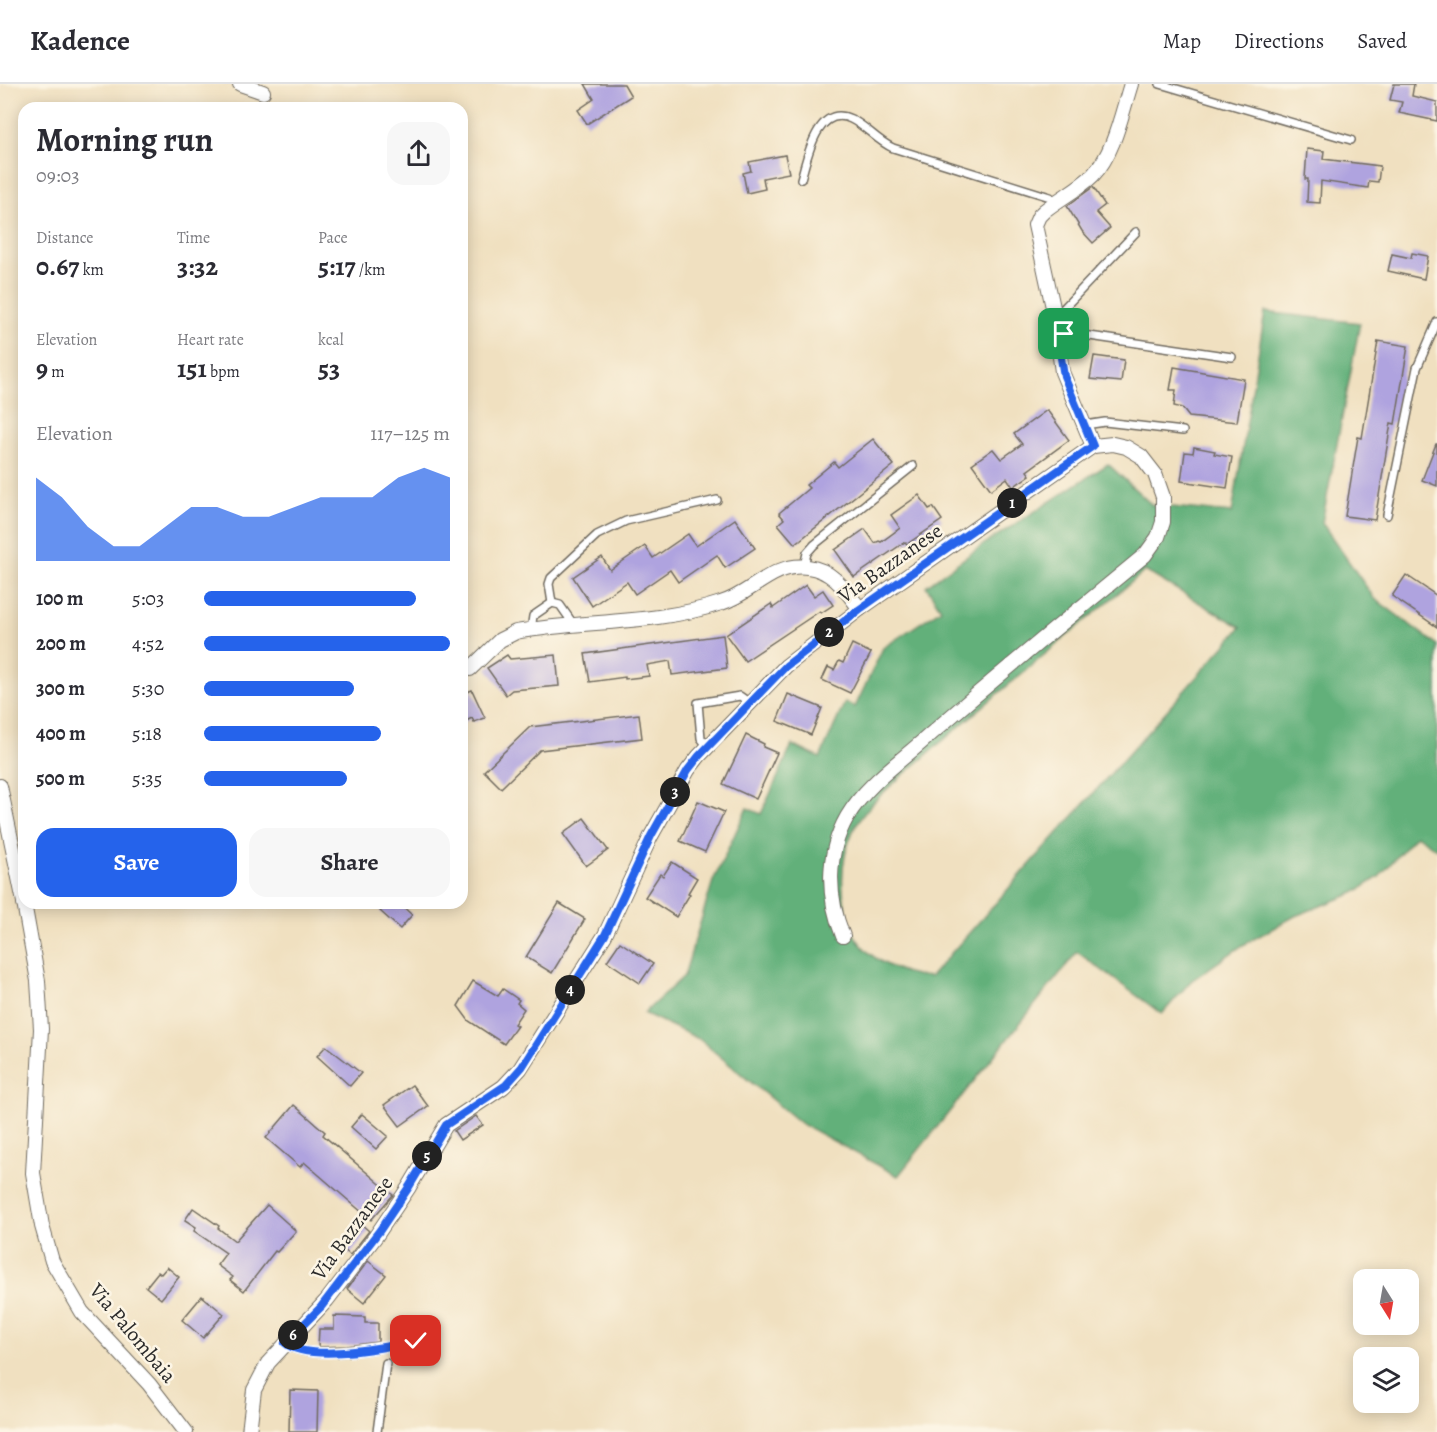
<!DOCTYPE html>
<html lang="en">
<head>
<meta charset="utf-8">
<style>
  :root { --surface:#fff; --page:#f7f7f7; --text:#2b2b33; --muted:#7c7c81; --line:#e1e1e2; --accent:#2563eb }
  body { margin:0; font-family:Alegreya,serif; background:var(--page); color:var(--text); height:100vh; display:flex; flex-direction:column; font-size:22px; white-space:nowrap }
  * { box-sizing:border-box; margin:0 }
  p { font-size:20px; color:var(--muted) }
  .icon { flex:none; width:33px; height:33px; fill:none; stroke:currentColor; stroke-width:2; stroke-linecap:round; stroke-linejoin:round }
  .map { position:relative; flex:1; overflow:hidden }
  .drawer { position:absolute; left:18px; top:18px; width:450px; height:807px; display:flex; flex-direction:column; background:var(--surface); border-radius:18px; box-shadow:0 3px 15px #0003 }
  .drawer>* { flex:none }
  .needle { width:39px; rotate:169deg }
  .tools { position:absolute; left:1353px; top:1185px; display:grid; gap:12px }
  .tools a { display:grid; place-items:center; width:66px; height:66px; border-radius:12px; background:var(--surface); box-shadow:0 3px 15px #0003; font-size:30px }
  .pin { position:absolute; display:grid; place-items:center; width:51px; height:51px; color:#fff; margin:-26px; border-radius:12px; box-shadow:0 3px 9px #0006 }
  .km { position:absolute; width:30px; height:30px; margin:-15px; border-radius:50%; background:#222; color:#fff; font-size:16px; line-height:30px; text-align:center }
  .round { display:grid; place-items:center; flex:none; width:63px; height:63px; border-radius:18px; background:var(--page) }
  .summary { display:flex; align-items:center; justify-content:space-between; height:102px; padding:0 18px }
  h1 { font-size:33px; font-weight:700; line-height:45px }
  .stats { display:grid; grid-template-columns:repeat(3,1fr); gap:9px; height:102px; padding:6px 18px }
  .stats div { display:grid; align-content:center }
  .stats b { font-size:26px; font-weight:700 }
  .stats small { font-size:16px; font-weight:400 }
  .stats p { font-size:16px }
  .chart { height:168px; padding:12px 18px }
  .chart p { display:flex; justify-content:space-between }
  .chart svg { width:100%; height:108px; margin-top:6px; fill:var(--accent); opacity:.7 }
  .cta { display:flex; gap:12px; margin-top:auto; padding:12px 18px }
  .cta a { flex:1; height:69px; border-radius:18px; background:var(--accent); color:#fff; font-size:24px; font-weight:700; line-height:69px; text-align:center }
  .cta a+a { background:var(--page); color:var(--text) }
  ul { padding:0 18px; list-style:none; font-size:20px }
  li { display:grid; grid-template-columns:96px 72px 1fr; align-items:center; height:45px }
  li i { height:15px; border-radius:8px; background:var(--accent) }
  header { display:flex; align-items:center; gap:36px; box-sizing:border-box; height:84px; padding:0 30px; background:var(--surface); border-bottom:2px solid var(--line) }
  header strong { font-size:28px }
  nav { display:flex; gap:33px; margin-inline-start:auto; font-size:21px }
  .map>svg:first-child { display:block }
  .forest { fill:#62b07a; stroke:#466e52; stroke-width:1.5; fill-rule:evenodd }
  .building { fill:#afa3df }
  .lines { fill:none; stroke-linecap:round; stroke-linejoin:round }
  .lane-casing { stroke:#706a5f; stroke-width:10 }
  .street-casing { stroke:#706a5f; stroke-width:16 }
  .lane { stroke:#fff; stroke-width:7 }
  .street { stroke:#fff; stroke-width:14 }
  .route-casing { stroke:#fff; stroke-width:12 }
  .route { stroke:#2563eb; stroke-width:8 }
  .labels { text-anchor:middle; stroke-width:5; stroke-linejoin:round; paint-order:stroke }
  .street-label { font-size:21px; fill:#2b2b2b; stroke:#fcf5e5 }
</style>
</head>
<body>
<header>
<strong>Kadence</strong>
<nav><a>Map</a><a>Directions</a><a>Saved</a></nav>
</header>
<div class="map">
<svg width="1437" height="1348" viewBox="0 0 1437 1348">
  <rect width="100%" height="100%" fill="#fcf5e5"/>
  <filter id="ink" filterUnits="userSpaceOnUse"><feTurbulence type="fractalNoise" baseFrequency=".0167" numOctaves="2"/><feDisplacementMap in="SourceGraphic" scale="12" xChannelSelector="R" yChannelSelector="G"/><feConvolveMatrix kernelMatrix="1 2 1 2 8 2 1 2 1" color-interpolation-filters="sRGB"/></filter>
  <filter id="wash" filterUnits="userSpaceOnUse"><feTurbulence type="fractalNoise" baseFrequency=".008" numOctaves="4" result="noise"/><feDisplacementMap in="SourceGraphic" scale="24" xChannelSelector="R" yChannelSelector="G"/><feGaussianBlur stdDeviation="1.35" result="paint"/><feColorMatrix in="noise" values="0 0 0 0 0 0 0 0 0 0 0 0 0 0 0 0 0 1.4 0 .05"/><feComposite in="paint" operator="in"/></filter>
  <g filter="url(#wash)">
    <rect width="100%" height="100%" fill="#f0e0c0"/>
    <path class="forest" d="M1265 228 1360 239 1322 439 1374 514 1437 561V765L1416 751 1379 793 1354 809 1295 832 1243 861 1191 897 1162 930 1077 868 898 1092 800 1039 699 955 644 929 684 892 713 797 747 724 761 730 792 661 820 674 845 618 855 623 883 564 941 525 926 502 984 460 1108 380 1152 421 1232 429ZM1145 487 1241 543 930 893C898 891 861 873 850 841 840 810 839 778 853 747 868 716 907 689 932 666 1002 605 1074 546 1145 487Z"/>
    <g id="blocks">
      <g class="building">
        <polygon points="585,0 624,0 631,12 587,40 578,26 594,15"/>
        <polygon points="1394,0 1414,0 1412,12 1437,18 1437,37 1399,29 1402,18 1390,16"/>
        <polygon points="1307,65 1324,67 1323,75 1380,82 1378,98 1369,97 1368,104 1321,97 1320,119 1307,118 1308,95 1305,95"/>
        <polygon points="785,71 789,89 763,94 765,105 747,109 743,89 751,87 749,78"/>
        <polygon points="1093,103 1105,121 1096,128 1110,144 1093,159 1082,147 1067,122"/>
        <polygon points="1412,169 1428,172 1424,195 1388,187 1392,170 1411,174"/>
        <polygon points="1378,257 1408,262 1395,340 1391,339 1375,436 1345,432 1358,353 1362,354"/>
        <polygon points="1094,272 1124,276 1121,298 1090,295"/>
        <polygon points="1174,283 1244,295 1237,338 1189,333 1182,324 1174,322 1176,306 1170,306"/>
        <polygon points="1047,326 1069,356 1027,387 1030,391 1013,403 1007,394 991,406 972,380 993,365 1001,375 1022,360 1014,350"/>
        <polygon points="873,355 894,381 795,460 778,440 784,435 779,429 809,404 806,401 834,378 838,383"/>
        <polygon points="1436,360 1437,360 1437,402 1422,396"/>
        <polygon points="1194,363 1215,367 1214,370 1232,373 1227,404 1181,397 1185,368 1193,369"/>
        <polygon points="919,411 929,425 933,423 942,436 907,460 905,458 854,493 835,466 865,445 875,459 879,457 881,458 900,444 891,431"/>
        <polygon points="735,435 755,464 725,484 717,471 678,498 670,486 635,510 627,498 592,522 573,493 602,473 610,486 645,462 653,474 688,450 696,462"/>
        <polygon points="1406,491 1437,512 1437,543 1392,512"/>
        <polygon points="806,501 814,512 823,506 833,521 821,529 820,527 745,577 726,551 771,520 773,524"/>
        <polygon points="723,551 727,584 672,591 670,577 647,581 649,592 625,595 625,593 590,598 585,570"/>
        <polygon points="852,560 871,569 850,609 822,596 828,583 834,586 839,577 843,579"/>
        <polygon points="507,571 510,575 556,571 559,602 512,606 506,611 487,584"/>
        <polygon points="472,606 485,634 474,638 472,634 462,639 462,610"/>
        <polygon points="788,610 822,624 811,651 777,637"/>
        <polygon points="639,630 642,654 540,666 501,704 484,687 530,643"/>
        <polygon points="746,651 764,660 763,663 777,669 756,715 723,700"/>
        <polygon points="698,717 724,728 705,768 680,757"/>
        <polygon points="584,734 608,766 586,782 563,750"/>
        <polygon points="672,778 697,794 688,809 690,810 676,833 645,813 660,790 663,792"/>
        <polygon points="387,819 399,819 412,831 400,845 380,827"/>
        <polygon points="559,819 585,835 552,889 526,873"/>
        <polygon points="620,858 653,880 640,899 607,877"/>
        <polygon points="473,897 498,912 503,905 519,916 517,919 524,925 514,940 517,942 504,960 469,937 458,922"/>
        <polygon points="326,962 361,989 350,1002 317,972"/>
        <polygon points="412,1001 428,1022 400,1042 384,1021"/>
        <polygon points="294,1021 325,1048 323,1051 393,1111 371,1136 304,1078 300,1083 266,1054"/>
        <polygon points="362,1030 388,1052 376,1065 351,1043"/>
        <polygon points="476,1032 483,1041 460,1056 454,1047"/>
        <polygon points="267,1121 296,1147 277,1168 275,1167 244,1207 230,1196 233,1193 217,1181 226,1169 194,1147 196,1143 185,1136 193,1124 219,1142 218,1144 235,1157"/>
        <polygon points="361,1140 369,1147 350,1171 343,1165"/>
        <polygon points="368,1177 386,1191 364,1219 347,1205"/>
        <polygon points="167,1183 179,1193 161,1215 146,1203 158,1188 161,1190"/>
        <polygon points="202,1212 224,1230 203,1254 182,1236"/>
        <polygon points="334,1232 365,1233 365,1239 378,1239 378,1258 347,1262 318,1263 319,1245 334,1245"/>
        <polygon points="290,1306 318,1307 317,1348 289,1348"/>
      </g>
    </g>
  </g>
  <g filter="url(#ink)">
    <use href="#blocks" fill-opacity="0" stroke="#706a5f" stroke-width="1.5"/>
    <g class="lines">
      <defs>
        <g id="lane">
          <polyline points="1160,0 1351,56"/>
          <path d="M801 95C807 75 817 19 851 35 866 42 877 57 893 64L1050 113 1055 119"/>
          <polyline points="1054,228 1062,226 1136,148"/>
          <polyline points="1057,250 1076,250 1232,273"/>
          <polyline points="1085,341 1105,338 1183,347"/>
          <polyline points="1387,431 1417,284 1437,238"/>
          <polyline points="804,482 807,469 814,461 913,382"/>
          <polyline points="552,519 549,500 551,494 597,451 626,437 717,416"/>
          <polyline points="535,546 532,539 533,532 552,519 560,521 574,541"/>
          <polyline points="708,663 701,654 698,619 740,612 750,619"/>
          <path d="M285 1259C308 1279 388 1263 416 1257"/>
          <polyline points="377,1348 386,1279"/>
        </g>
        <g id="street">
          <polyline points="240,0 263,8"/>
          <path d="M1093 362 1062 288 1054 228 1035 141 1039 132 1044 127C1060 114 1079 105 1093 91 1114 70 1122 28 1131 0"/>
          <path d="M470 585 500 556 516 548C583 536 655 541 721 519 752 510 773 478 808 483 833 486 846 507 860 525"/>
          <polyline points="0,702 24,818"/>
          <polyline points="24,819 38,897 41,945 33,1089 42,1142 52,1177 82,1228 149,1300 186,1348"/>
          <path d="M249 1348 254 1306 268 1279 327 1216 376 1152 409 1103 446 1041 503 1003 520 985 605 851 651 752 688 686 699 672 786 582 860 525 1093 362 1113 360 1126 363 1141 372 1155 390 1163 413V438L1158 453 1145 471C1071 532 996 592 924 656 898 679 865 702 847 733 826 770 827 813 843 852"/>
        </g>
      </defs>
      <use href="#lane" class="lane-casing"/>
      <use href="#street" class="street-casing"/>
      <use href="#lane" class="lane"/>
      <use href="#street" class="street"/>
    </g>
  </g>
  <g class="lines" filter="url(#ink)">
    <defs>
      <path id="route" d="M416 1257C387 1263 309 1279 285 1259L321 1223 380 1146 409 1103 446 1041 506 1001 522 983 605 851 651 752 688 686 699 672 786 582 860 525 1093 362 1064 292 1057 250H1064"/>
    </defs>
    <use href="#route" class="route-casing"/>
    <use href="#route" class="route"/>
  </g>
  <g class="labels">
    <g class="street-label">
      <text transform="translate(890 479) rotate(-35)" y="7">Via Bazzanese</text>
      <text transform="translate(352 1144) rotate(-54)" y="7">Via Bazzanese</text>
      <text transform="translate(133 1249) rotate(50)" y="7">Via Palombaia</text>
    </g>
  </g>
</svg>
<div class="tools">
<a><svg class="needle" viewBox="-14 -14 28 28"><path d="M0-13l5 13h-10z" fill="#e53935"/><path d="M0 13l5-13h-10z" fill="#7c7c81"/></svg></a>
<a><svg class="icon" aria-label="layers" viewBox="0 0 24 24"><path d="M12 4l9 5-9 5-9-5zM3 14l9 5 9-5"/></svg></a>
</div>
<div class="pin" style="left:1064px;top:250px;background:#1e9e55"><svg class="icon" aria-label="arrive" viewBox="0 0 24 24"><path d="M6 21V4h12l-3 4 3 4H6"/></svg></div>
<div class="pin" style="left:416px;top:1257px;background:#d93025"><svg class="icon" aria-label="check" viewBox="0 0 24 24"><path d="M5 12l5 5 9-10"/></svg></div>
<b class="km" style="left:1012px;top:419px">1</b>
<b class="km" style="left:829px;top:548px">2</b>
<b class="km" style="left:675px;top:708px">3</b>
<b class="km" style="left:570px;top:906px">4</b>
<b class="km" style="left:427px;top:1072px">5</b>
<b class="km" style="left:293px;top:1251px">6</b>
<section class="drawer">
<div class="summary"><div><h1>Morning run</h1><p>09:03</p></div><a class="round"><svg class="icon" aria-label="share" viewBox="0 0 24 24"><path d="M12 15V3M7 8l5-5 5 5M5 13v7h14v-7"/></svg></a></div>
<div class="stats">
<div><p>Distance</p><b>0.67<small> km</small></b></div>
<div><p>Time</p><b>3:32</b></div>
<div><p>Pace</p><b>5:17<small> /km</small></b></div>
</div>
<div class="stats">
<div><p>Elevation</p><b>9<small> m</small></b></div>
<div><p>Heart rate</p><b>151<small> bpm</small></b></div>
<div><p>kcal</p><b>53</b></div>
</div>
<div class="chart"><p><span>Elevation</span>117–125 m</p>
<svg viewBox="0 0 160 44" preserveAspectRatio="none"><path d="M0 44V10L10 18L20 30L30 38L40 38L50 30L60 22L70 22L80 26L90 26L100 22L110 18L120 18L130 18L140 10L150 6L160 10V44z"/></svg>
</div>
<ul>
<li><b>100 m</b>5:03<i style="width:86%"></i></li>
<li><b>200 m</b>4:52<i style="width:100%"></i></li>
<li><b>300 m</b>5:30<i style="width:61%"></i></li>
<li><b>400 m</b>5:18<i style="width:72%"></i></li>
<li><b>500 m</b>5:35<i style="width:58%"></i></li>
</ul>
<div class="cta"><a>Save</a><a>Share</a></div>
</section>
</div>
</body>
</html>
